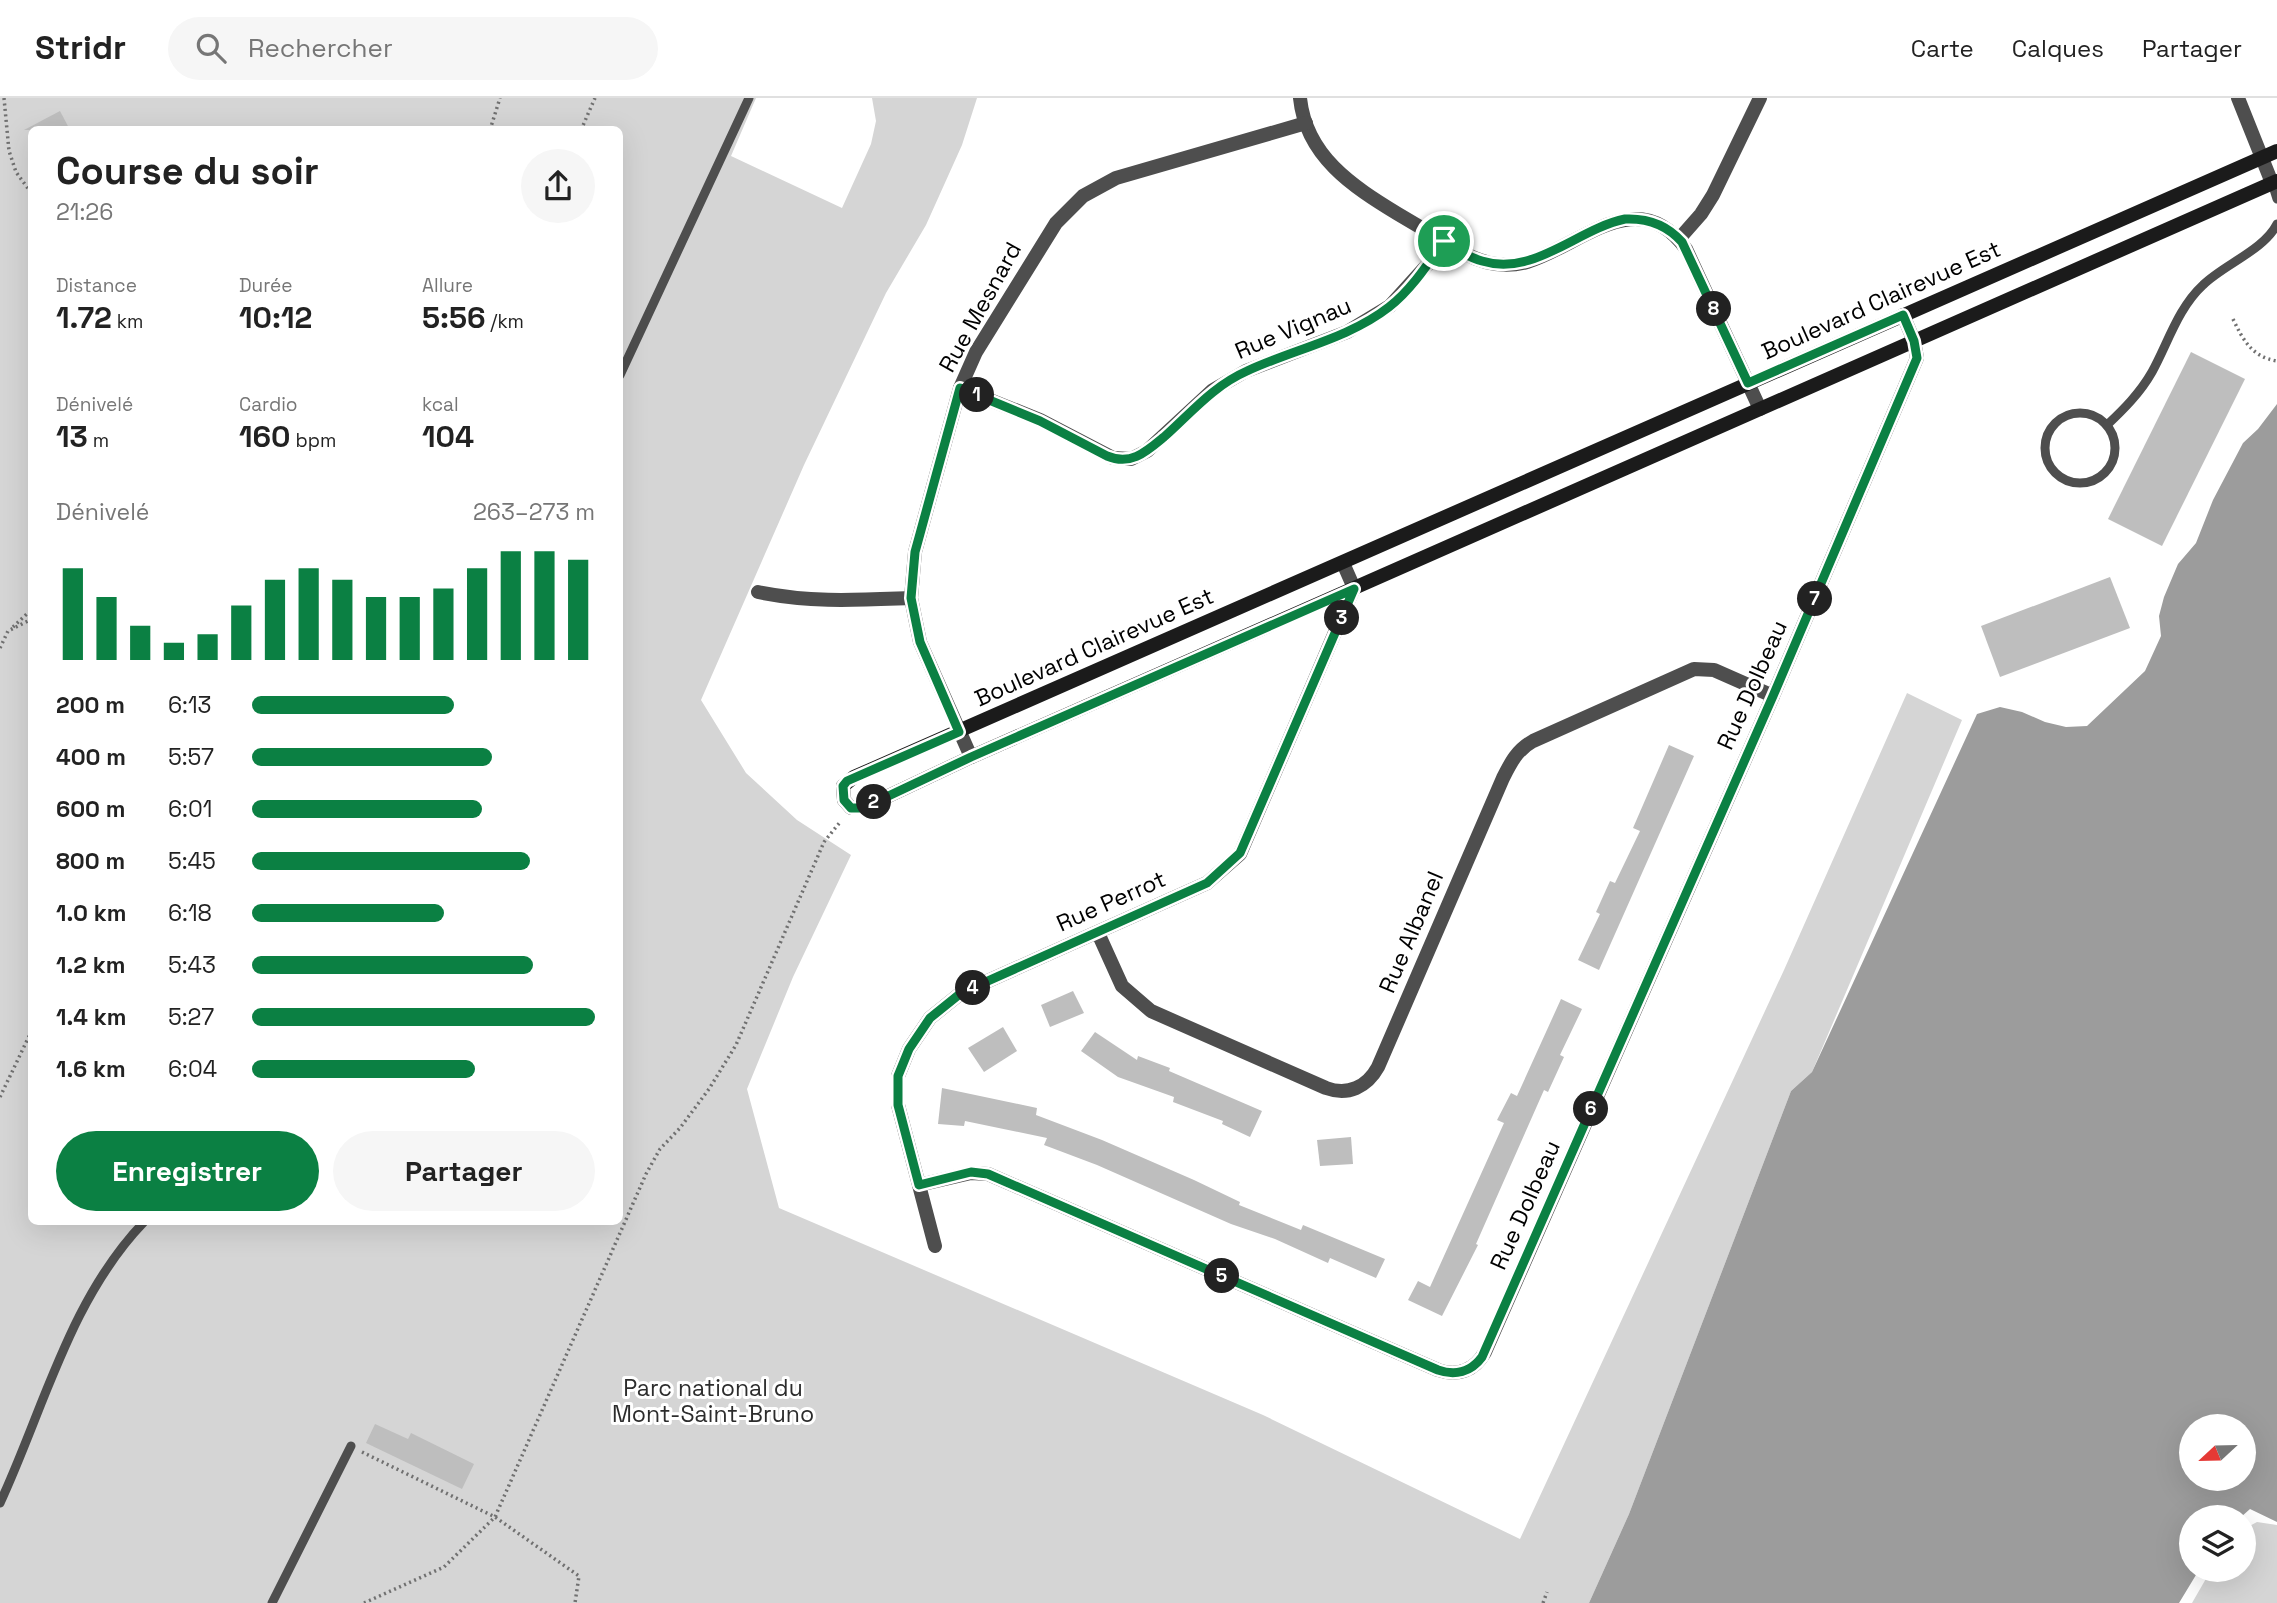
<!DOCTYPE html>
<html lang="fr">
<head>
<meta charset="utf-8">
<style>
  :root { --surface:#fff; --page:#f6f6f6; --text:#222; --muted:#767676; --line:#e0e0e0; --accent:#0b8043 }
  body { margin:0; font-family:"Space Grotesk",sans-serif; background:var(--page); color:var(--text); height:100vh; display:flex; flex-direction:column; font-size:26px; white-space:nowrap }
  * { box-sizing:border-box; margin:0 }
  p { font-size:23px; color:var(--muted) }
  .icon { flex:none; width:38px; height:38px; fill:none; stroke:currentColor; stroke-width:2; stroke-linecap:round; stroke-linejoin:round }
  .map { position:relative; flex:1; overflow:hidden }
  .drawer { position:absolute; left:28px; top:28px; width:595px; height:1099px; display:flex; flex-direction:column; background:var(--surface); border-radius:10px; box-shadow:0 7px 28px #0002 }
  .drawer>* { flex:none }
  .needle { width:46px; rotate:248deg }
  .buttons { position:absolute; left:2179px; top:1316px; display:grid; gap:14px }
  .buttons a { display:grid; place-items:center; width:77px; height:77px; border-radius:50%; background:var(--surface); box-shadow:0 7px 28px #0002; font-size:35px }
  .pin { position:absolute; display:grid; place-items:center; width:60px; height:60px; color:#fff; margin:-30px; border:4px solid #fff; border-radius:50%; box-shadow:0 2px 7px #0007 }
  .km { position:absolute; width:35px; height:35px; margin:-18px; border-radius:50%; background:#222; color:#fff; font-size:19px; line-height:35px; text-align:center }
  .round { display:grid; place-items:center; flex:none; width:74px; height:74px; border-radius:37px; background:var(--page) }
  .headline { display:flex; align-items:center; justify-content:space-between; height:119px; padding:0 28px }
  h1 { font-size:38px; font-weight:700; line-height:52px }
  .figures { display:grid; grid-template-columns:repeat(3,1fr); gap:10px; height:119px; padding:7px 28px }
  .figures div { display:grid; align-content:center }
  .figures b { font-size:30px; font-weight:700 }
  .figures small { font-size:19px; font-weight:400 }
  .figures p { font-size:19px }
  .chart { height:196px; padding:14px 28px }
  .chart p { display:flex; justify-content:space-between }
  .chart svg { width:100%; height:126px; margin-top:7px; stroke:var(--accent); stroke-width:6 }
  .primary-button { display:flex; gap:14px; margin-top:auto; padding:14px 28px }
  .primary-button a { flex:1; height:80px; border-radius:42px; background:var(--accent); color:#fff; font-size:28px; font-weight:700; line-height:80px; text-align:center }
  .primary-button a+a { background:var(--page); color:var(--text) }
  ul { padding:0 28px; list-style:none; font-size:23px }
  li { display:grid; grid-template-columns:112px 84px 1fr; align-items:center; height:52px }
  li i { height:18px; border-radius:9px; background:var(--accent) }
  header { display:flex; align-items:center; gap:42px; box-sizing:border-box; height:98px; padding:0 35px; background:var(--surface); border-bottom:2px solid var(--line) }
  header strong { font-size:33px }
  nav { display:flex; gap:38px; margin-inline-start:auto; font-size:24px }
  .search { width:490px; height:63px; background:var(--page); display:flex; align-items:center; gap:18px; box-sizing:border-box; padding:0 24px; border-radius:38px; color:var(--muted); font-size:26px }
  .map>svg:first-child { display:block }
  .green { fill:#d5d5d5; fill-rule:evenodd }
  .water { fill:#9c9c9c; fill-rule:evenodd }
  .building { fill:#bebebe }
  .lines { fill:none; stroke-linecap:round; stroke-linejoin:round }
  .path { stroke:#707070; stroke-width:3.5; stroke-dasharray:2 3.5; stroke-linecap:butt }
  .lane { stroke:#4e4e4e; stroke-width:9 }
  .street { stroke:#4e4e4e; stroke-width:14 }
  .secondary { stroke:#1b1b1b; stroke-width:14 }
  .route-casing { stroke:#fff; stroke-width:14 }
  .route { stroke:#0b8043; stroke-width:9 }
  .labels { text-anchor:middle; stroke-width:6; stroke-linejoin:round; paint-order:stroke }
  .street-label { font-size:23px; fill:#000; stroke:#fff }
  .park-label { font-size:23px; fill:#2c2c2c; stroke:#fff }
</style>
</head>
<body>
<header>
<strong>Stridr</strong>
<div class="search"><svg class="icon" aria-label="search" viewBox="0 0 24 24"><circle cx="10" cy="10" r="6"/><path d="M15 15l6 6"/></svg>Rechercher</div>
<nav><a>Carte</a><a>Calques</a><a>Partager</a></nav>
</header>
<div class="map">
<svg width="2277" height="1505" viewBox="0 0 2277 1505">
  <rect width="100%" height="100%" fill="#fff"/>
  <g class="green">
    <path d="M0 0H756L731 58 842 110 871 46 876 23 872 0H977L962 47 926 127 886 195 804 367 701 602 746 675 797 722 851 757 793 879 747 991 779 1110 1263 1317 1520 1441 1784 872 1907 595 1962 622 1812 974 1791 993 1629 1416 1589 1505H0ZM32 32H620V1124H32Z"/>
    <polygon points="2257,1424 2277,1427 2277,1505 2192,1505 2211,1472 2244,1472 2244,1431"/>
  </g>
  <path class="water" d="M2277 306V1424L2250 1411 2241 1419H2191V1472H2199L2179 1505H1589L1629 1416 1791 993 1812 974 1977 616 2000 609 2022 614 2045 624 2066 629 2087 628 2145 573 2161 538 2159 518 2164 499 2178 466 2196 445 2213 402 2243 345 2258 331ZM2191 1328H2244V1381H2191Z"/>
  <g class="building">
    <polygon points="60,13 70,32 24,32"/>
    <polygon points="2191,254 2245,281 2162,448 2108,421"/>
    <polygon points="2110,479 2130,530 2000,579 1981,528"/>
    <polygon points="1669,647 1694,658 1599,872 1578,862 1600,816 1596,814 1610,783 1615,785 1640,733 1633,730"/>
    <polygon points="1073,893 1084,915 1050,929 1041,907"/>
    <polygon points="1561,901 1582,911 1560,957 1564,959 1548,994 1544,992 1476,1146 1478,1147 1442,1218 1408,1202 1418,1183 1430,1189 1504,1025 1497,1022 1511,995 1517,998"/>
    <polygon points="1003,929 1017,953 984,974 968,950"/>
    <polygon points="1095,934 1137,962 1138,958 1170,970 1169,973 1262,1013 1250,1039 1222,1026 1223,1023 1173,1004 1174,999 1118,979 1081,953"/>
    <polygon points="942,990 1037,1010 1036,1017 1102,1042 1194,1082 1240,1104 1239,1107 1301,1132 1303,1127 1385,1161 1376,1180 1330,1160 1328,1165 1275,1141 1231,1126 1097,1067 1044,1047 1047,1040 965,1023 964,1028 938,1026"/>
    <polygon points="1351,1039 1353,1066 1320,1068 1317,1042"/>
    <polygon points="375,1326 408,1341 411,1335 474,1366 462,1391 366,1345"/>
  </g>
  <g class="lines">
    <g class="path">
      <polyline points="4,0 9,53 16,74 32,96"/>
      <polyline points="490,32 500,0"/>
      <polyline points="581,32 595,0"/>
      <path d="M2233 221C2243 242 2252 259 2277 263"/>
      <polyline points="13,529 32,511"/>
      <polyline points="0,550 8,533 32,521"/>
      <polyline points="0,999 32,932"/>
      <polyline points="362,1354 495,1419 579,1478 575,1505"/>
      <polyline points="364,1505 444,1469 495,1419 646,1076 660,1051 680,1030 709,991 736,947 824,744 841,723"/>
      <polyline points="1543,1505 1547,1494"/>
    </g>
    <g class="lane">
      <polyline points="2272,85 2277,101"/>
      <polyline points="620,277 749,0"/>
      <circle cx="2080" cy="350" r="35"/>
      <path d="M2107 327C2124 311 2140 295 2152 274 2168 245 2178 210 2203 187 2223 167 2264 152 2277 126"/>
      <path d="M0 1405C44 1310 70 1201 144 1124"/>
      <polyline points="272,1505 351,1348"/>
    </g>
    <g class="street">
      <path d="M1300 0C1306 58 1352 88 1398 116 1420 129 1442 142 1464 155 1484 166 1505 170 1527 164 1580 148 1638 84 1686 151L1760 311"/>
      <polyline points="2238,0 2272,85"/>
      <polyline points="1679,141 1701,116 1713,97 1760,0"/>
      <polyline points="960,290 1040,322 1113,360 1131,361 1147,353 1213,292 1246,273 1347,234 1390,208 1429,165 1444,143"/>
      <path d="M758 494C812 505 857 502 911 500"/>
      <polyline points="971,659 920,544 911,500 915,454 960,290 976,254 1056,125 1083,98 1116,80 1306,25"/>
      <path d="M1098 835 1122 888 1151 913 1326 990C1348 998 1367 989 1378 969L1503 680C1511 664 1517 652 1533 643L1694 571 1714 572 1773 598"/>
      <path d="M919 1087 971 1075 988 1076 1438 1272C1458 1279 1475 1272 1485 1254L1773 598 1917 260 1914 243 1903 217"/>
      <polyline points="935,1148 898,1007 898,978 909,951 930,920 961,895 1207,785 1240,756 1354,490 1343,465"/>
    </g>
    <polyline class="secondary" points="2277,53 854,679 843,688 844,702 851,710 863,710 971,659 2277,83"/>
  </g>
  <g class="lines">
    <defs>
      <path id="route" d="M1625 121C1647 120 1667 127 1682 144L1748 285 1903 217 1914 243 1917 260 1773 598 1482 1259C1471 1274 1455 1278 1438 1272L988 1076 971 1074 919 1087 898 1007V978L909 951 930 920 961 895 1207 785 1240 755 1354 491 971 659 863 710H851L844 702 843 688 847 683 959 634 920 544 911 500 915 454 960 290 1040 323 1107 358C1131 368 1146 354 1164 339 1191 315 1213 288 1247 273 1294 251 1348 241 1389 209 1411 192 1428 166 1444 143 1456 151 1468 159 1482 163 1534 179 1577 131 1625 121Z"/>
    </defs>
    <use href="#route" class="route-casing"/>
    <use href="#route" class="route"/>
  </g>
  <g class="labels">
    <g class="street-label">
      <text transform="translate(1881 202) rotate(-24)" y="8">Boulevard Clairevue Est</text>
      <text transform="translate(980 209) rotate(-61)" y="8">Rue Mesnard</text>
      <text transform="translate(1293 230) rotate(-23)" y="8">Rue Vignau</text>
      <text transform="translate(1094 549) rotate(-24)" y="8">Boulevard Clairevue Est</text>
      <text transform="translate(1752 587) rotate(-66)" y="8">Rue Dolbeau</text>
      <text transform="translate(1111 803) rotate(-24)" y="8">Rue Perrot</text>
      <text transform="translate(1411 834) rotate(-67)" y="8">Rue Albanel</text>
      <text transform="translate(1525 1107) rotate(-66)" y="8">Rue Dolbeau</text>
    </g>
    <g class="park-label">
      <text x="713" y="1298">Parc national du<tspan x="713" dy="26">Mont-Saint-Bruno</tspan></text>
    </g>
  </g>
</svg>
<div class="buttons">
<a><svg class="needle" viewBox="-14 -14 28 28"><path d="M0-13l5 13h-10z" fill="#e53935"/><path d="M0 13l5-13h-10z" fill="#767676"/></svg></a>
<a><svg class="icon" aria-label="layers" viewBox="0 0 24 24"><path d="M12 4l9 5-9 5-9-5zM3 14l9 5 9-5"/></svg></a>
</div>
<div class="pin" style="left:1444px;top:143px;background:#1e9e55"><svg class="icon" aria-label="arrive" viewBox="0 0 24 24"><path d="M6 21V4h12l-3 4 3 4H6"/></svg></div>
<b class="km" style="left:977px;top:297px">1</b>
<b class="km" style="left:874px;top:704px">2</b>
<b class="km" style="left:1342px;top:520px">3</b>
<b class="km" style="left:973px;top:890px">4</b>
<b class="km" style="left:1222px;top:1178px">5</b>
<b class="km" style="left:1591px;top:1011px">6</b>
<b class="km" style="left:1815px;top:501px">7</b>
<b class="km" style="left:1714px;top:211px">8</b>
<section class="drawer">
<div class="headline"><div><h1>Course du soir</h1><p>21:26</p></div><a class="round"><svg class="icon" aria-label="share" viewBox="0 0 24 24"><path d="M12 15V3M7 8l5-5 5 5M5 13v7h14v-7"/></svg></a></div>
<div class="figures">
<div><p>Distance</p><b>1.72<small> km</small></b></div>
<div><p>Durée</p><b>10:12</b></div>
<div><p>Allure</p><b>5:56<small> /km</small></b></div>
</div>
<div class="figures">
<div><p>Dénivelé</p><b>13<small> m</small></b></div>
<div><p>Cardio</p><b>160<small> bpm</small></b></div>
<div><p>kcal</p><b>104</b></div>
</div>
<div class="chart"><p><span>Dénivelé</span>263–273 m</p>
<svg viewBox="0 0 160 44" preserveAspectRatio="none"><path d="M5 44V12M15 44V22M25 44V32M35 44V38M45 44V35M55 44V25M65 44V16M75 44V12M85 44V16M95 44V22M105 44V22M115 44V19M125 44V12M135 44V6M145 44V6M155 44V9"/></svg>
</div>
<ul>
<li><b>200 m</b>6:13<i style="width:59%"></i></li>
<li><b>400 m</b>5:57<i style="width:70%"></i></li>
<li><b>600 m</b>6:01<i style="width:67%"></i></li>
<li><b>800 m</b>5:45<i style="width:81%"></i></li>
<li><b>1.0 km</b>6:18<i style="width:56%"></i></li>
<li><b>1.2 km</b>5:43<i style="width:82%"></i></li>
<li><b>1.4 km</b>5:27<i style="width:100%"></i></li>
<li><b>1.6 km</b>6:04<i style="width:65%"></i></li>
</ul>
<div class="primary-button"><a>Enregistrer</a><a>Partager</a></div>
</section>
</div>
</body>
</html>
